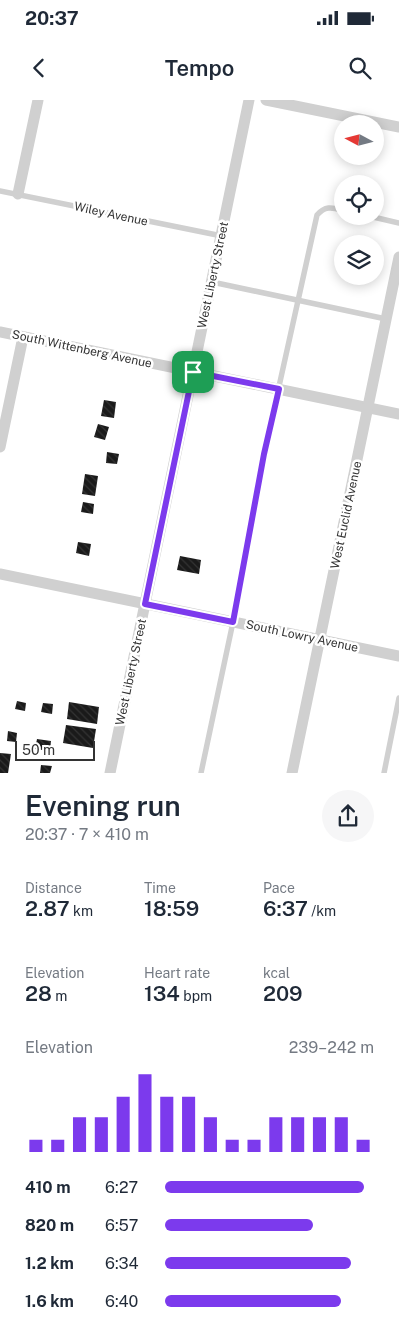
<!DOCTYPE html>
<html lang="en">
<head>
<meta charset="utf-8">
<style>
  :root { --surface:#fff; --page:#f6f6f7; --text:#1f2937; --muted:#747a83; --accent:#7c3aed }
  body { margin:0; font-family:"Public Sans",sans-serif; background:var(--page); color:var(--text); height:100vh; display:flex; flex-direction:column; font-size:19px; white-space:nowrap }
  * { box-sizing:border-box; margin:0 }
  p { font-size:16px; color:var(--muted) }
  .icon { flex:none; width:28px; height:28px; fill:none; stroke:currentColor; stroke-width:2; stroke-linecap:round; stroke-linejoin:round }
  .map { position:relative; height:673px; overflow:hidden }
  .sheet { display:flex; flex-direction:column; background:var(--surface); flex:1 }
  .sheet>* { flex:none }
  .needle { width:32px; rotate:277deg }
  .tools { position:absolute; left:334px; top:15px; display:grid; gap:10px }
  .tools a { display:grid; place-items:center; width:50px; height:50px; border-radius:50%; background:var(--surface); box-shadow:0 2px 12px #0003; font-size:25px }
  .scale { position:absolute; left:15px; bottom:12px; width:80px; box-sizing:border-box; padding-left:5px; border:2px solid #333; border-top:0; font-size:14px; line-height:18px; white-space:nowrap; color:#333; -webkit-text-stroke:4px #fff; paint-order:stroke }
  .pin { position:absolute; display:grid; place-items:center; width:42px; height:42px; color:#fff; margin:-21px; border-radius:10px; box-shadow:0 2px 8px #0006 }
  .round { display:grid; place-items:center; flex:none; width:52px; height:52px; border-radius:26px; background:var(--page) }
  .head { display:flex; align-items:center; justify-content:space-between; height:85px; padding:0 25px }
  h1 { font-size:28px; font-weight:600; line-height:38px }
  .figures { display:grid; grid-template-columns:repeat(3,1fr); gap:8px; height:85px; padding:5px 25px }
  .figures div { display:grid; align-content:center }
  .figures b { font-size:21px; font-weight:600 }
  .figures small { font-size:14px; font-weight:400 }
  .figures p { font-size:14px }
  .chart { height:140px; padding:10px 25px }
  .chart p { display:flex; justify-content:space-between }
  .chart svg { width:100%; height:90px; margin-top:5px; stroke:var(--accent); stroke-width:6 }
  ul { padding:0 25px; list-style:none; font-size:16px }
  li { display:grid; grid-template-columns:80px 60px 1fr; align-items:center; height:38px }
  li i { height:12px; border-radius:6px; background:var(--accent) }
  .status { display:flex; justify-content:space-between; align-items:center; height:35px; padding:0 25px; background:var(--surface); direction:ltr }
  .status svg { height:14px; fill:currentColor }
  header { display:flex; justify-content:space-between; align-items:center; height:65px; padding:0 25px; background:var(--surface); font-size:22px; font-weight:600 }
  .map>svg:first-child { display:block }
  .building { fill:url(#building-back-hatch) }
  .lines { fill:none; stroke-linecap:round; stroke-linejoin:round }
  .lane { stroke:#d0d0d0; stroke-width:5.5 }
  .street { stroke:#d0d0d0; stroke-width:11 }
  .route-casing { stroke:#fff; stroke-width:10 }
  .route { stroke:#7c3aed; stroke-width:6 }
  .labels { text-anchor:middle; stroke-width:5; stroke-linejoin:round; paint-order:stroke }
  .street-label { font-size:12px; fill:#333; stroke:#fff }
</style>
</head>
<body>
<div class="status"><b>20:37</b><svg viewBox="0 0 49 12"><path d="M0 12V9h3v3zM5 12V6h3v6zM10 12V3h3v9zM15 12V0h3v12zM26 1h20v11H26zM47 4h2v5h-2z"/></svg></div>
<header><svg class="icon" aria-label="back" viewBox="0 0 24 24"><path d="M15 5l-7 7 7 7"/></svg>Tempo<svg class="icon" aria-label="search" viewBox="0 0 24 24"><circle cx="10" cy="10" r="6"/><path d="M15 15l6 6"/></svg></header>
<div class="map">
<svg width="399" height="673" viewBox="0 0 399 673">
  <defs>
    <pattern id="building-back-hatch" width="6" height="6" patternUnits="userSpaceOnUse" patternTransform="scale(1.25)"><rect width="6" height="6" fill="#1a1a1a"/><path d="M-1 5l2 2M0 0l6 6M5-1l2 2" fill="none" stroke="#333"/></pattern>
  </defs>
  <rect width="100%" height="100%" fill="#fff"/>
  <g class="building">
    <polygon points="104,300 116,302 114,318 101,316"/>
    <polygon points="98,324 109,327 105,340 94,337"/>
    <polygon points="107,352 119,354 117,364 106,363"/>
    <polygon points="85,374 98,376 95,396 82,394"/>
    <polygon points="83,402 94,404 93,414 81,412"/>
    <polygon points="78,442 91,444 89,456 76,453"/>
    <polygon points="180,456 201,460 199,474 177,470"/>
    <polygon points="17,601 26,603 25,611 15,609"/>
    <polygon points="69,602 99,607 97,624 67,619"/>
    <polygon points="43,603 53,604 52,614 41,612"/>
    <polygon points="66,625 96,629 93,648 63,643"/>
    <polygon points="8,631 17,633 16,642 7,641"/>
    <polygon points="37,639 51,641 50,651 35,649"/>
    <polygon points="0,653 11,654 8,673 0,673"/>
    <polygon points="41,665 52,666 50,673 40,673"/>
  </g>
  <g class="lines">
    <g class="lane">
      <polyline points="0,91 222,136"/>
      <polyline points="369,116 399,123"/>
      <polyline points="212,182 386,219"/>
      <path d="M201 673 233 522 264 354 317 115C325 106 331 107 342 110"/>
      <polyline points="384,673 399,598"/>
    </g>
    <g class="street">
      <polyline points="266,0 399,27"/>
      <polyline points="18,94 38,0"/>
      <polyline points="0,232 399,314"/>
      <polyline points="0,347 23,237"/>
      <polyline points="0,474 399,556"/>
      <polyline points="110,673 249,0"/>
      <polyline points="292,673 399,157"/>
    </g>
  </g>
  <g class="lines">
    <defs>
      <polygon id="route" points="193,272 279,289 264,354 233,522 145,504"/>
    </defs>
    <use href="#route" class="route-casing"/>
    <use href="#route" class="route"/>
  </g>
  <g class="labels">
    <g class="street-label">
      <text transform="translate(111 114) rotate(12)" y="4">Wiley Avenue</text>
      <text transform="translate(213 175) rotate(-78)" y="4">West Liberty Street</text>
      <text transform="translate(82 249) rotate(12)" y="4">South Wittenberg Avenue</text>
      <text transform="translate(346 415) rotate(-78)" y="4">West Euclid Avenue</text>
      <text transform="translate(302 536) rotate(12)" y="4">South Lowry Avenue</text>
      <text transform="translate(131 572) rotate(-78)" y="4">West Liberty Street</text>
    </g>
  </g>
</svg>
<div class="tools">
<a><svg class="needle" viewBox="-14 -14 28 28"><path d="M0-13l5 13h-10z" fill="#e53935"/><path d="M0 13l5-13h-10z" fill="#747a83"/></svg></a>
<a><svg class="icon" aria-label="locate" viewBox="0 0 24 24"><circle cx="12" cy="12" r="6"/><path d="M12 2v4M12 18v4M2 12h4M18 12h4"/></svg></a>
<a><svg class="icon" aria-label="layers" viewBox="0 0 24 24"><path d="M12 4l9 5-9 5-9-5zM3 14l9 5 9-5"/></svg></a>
</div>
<div class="scale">50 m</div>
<div class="pin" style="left:193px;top:272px;background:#1e9e55"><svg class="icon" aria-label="arrive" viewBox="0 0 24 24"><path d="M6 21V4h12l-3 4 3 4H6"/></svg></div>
</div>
<section class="sheet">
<div class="head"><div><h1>Evening run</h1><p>20:37 · 7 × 410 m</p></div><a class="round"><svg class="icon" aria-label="share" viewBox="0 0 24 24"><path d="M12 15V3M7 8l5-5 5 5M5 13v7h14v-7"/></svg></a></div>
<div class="figures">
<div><p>Distance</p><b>2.87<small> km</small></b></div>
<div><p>Time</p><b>18:59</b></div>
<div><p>Pace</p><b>6:37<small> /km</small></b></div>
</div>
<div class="figures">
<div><p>Elevation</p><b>28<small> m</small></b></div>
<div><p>Heart rate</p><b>134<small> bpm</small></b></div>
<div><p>kcal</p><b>209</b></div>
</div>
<div class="chart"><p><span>Elevation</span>239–242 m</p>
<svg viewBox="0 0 160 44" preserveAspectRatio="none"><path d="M5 44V38M15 44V38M25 44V27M35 44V27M45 44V17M55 44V6M65 44V17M75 44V17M85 44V27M95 44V38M105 44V38M115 44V27M125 44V27M135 44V27M145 44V27M155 44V38"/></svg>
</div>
<ul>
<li><b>410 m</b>6:27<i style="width:95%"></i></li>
<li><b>820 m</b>6:57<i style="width:71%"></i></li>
<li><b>1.2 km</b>6:34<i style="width:89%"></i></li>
<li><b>1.6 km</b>6:40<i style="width:84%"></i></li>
</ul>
</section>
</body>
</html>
